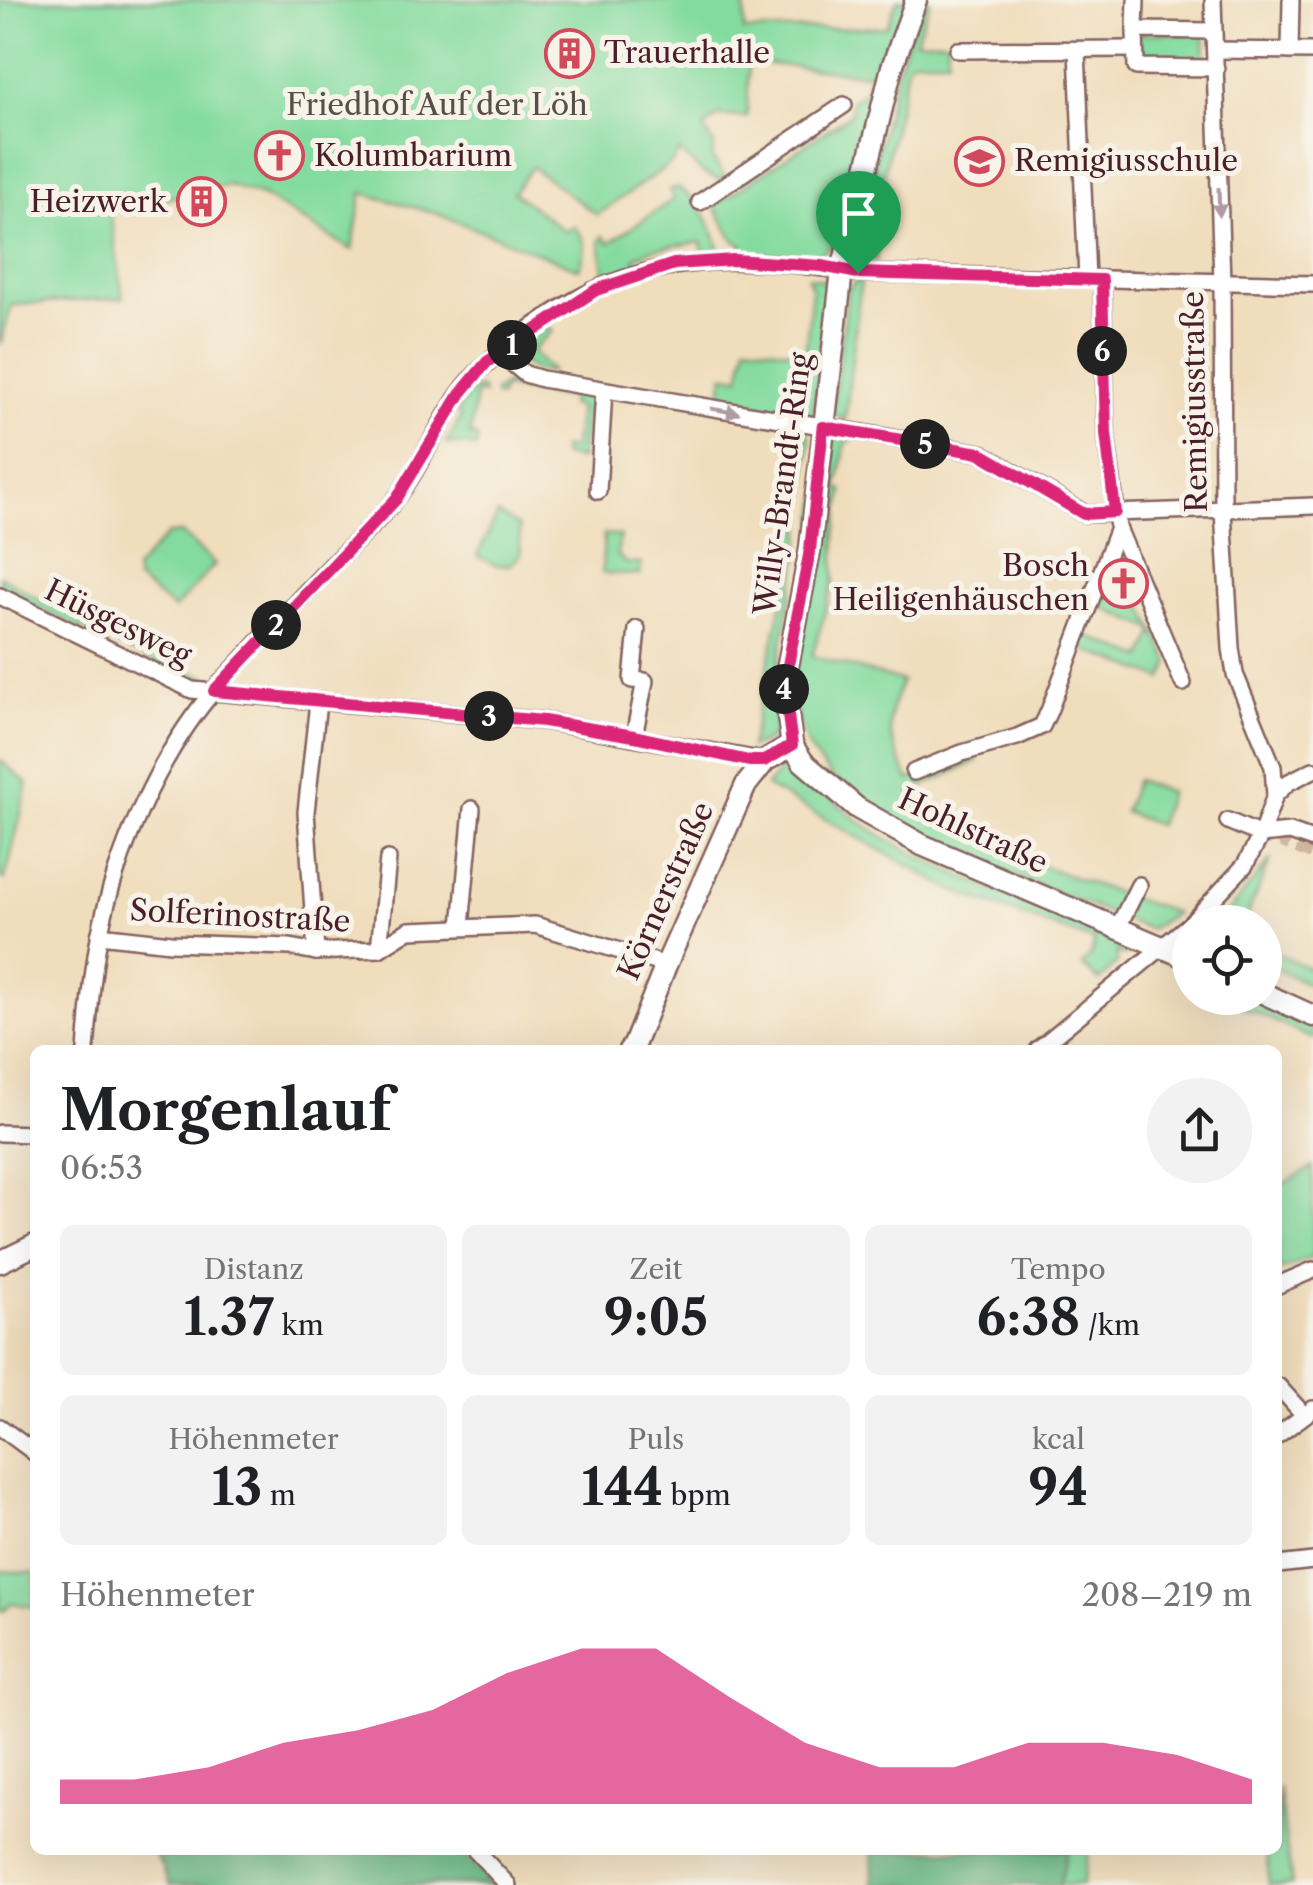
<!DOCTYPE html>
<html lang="de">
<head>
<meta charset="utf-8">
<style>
  :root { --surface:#fff; --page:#f2f2f2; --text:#202124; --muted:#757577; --accent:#db2777 }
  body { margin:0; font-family:"Libre Caslon Text",serif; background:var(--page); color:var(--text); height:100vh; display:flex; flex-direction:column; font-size:38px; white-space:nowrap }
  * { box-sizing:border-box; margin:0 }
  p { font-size:32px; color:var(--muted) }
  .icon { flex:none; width:55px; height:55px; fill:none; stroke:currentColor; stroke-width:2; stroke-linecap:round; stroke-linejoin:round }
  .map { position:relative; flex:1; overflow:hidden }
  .panel { position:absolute; left:30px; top:1045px; width:1252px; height:810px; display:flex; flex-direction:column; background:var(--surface); border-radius:15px; box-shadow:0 10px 40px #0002 }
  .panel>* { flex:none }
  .controls { position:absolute; left:1172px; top:905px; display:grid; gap:20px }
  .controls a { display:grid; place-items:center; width:110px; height:110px; border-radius:50%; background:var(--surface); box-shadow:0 10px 40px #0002; font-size:50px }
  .pin { position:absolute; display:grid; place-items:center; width:85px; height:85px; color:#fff; margin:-102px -42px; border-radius:50% 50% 50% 0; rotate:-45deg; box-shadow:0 0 10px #0007 }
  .pin .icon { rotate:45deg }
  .km { position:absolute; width:50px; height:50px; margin:-25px; border-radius:50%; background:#222; color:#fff; font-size:28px; line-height:50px; text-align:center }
  .round { display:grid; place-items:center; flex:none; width:105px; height:105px; border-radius:52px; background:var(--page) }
  .summary { display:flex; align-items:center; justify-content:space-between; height:170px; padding:0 30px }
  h1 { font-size:55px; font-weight:700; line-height:75px }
  .metrics { display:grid; grid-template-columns:repeat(3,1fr); gap:15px; height:170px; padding:10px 30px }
  .metrics div { display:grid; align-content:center; border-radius:15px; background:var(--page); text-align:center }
  .metrics b { font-size:50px; font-weight:700 }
  .metrics small { font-size:28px; font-weight:400 }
  .metrics p { font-size:28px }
  .chart { height:280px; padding:20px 30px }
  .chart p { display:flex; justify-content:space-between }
  .chart svg { width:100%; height:180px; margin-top:10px; fill:var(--accent); opacity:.7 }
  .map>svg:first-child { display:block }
  .green { fill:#83db9f; stroke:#667d65; stroke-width:2.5 }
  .forest { fill:#6abb86; stroke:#5a6d58; stroke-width:2.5 }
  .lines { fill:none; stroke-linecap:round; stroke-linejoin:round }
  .minor-tunnel { stroke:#cfb79f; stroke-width:15; stroke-dasharray:15 8; stroke-linecap:butt }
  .minor-casing { stroke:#84625e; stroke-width:20 }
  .secondary-casing { stroke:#84625e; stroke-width:25 }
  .minor { stroke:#fff; stroke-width:15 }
  .secondary { stroke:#fff; stroke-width:20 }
  .oneway { fill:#ae9aa0 }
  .route-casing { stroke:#fff; stroke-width:20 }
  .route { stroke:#db2777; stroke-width:12 }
  .labels { text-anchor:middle; stroke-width:10; stroke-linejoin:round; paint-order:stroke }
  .poi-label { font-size:30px; fill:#4a1f2b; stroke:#f7f3e8; text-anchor:start }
  .park-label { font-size:30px; fill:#584e48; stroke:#f7f3e8 }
  .street-label { font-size:30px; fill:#4a1f2b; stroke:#f7f3e8 }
</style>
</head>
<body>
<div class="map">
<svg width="1313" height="1885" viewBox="0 0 1313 1885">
  <rect width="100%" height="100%" fill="#f7f3e8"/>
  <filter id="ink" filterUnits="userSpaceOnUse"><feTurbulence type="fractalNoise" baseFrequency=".01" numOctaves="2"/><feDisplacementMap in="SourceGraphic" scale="20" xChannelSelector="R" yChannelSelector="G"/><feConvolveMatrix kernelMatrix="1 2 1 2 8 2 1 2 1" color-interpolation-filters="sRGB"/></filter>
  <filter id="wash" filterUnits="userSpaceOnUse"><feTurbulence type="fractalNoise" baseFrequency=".0048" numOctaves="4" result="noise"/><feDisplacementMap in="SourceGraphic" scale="40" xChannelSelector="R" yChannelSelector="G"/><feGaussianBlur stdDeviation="2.25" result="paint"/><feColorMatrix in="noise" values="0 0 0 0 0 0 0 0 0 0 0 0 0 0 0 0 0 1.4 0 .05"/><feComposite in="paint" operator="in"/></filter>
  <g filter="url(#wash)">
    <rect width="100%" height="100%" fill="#f0ddbc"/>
    <g class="green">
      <path d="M0 0H745L744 31 887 27 897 0H909L833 245 815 257 739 254 742 244 734 240 714 206 851 114V101L865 92 872 70 866 74 749 62 747 117 718 116 704 128 714 144 712 157 725 177 720 180 703 173 679 151 673 162 597 215 532 167 513 192 566 232 573 226C588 240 587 250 579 269L435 213 362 193 352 250 262 196 229 185 110 211 123 298 12 305 0 345Z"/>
      <polygon points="922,0 930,0 916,40 947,41 948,59 914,59 908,63 878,202 876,261 857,257 854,250 897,70"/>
      <polygon points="1140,33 1204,34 1205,63 1140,62"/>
      <path d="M677 188C697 195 717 233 720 254H703L701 242 653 249 635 257 638 266 612 276 604 272 600 241 603 236 609 243 674 199 669 190Z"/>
      <polygon points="808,277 823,280 830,288 813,413 804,417 720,403 724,375 740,377 747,344 801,353 799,363 804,364 812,289"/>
      <polygon points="861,281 845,421 832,411 848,291 854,282"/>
      <path d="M547 327 553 330 532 351 551 371C538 373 524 368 518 355L520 346Z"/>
      <polygon points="515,378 592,393 595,408 587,409 580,459 562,456 562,448 573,449 579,408 570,405 571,397 503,387 500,397 495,396 495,391"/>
      <polygon points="481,388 484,394 476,393 470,435 477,437 476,447 446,443 461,418 457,412 472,389"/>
      <polygon points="803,429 810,436 800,551 777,669 776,724 771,739 750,748 789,571"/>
      <path d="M835 438 852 439 846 443 837 488 843 490 836 535 834 582 812 656 902 681C881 729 889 734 909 780L973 753 977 761 911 792C981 854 1089 881 1175 913L1149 929C1104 912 1060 894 1015 876 949 850 871 824 824 768 803 744 795 716 791 685L826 449Z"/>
      <polygon points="498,514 519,527 521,553 511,565 495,565 477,556"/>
      <polygon points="181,533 215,564 174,609 137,580 135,570 168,534"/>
      <polygon points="604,534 620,536 617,555 626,563 641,564 640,575 602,573"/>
      <polygon points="1118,556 1170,662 1163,679 1080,648 1084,635 1143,658 1155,630 1098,606 1109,587 1105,585"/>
      <polygon points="0,576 42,601 206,677 199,682 193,680 0,591"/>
      <polygon points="0,760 28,784 5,880 0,877"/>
      <path d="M783 766C819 781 843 813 877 833 954 878 1041 908 1123 943L1127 948 1125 955 1117 952V963L1099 981 1082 965 1090 956 1095 941 954 891 766 786Z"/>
      <polygon points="1136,780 1169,792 1158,825 1124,812"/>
      <polygon points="1271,859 1244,922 1220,922"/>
      <polygon points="1270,950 1313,970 1313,986 1265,964 1265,955"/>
      <polygon points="1224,998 1254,998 1313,1024 1313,1039"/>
      <polygon points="1313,1167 1313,1257 1278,1271 1278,1187"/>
      <polygon points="0,1571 35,1573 35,1607 11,1603 4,1611 0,1610"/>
      <polygon points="1278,1787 1292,1885 1269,1885 1267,1850 1278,1850"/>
      <polygon points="1067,1850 1089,1850 1082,1885 1060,1885"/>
    </g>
    <g class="forest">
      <polygon points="154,1850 460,1850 493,1885 170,1885"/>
      <polygon points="872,1850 1067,1850 1060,1885 873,1885"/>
    </g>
  </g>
  <g filter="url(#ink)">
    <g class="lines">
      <polyline class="minor-tunnel" points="1279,834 1286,842 1313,853"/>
      <defs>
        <g id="minor">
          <polyline points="1135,30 1136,0"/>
          <polyline points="1214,31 1135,30 1136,67 1216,68"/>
          <polyline points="958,50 1135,49"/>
          <polyline points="1215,50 1313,51"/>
          <polyline points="1077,51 1087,279"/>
          <polyline points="1290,51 1291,0"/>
          <polyline points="700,202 844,105"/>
          <polyline points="500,353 525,374 542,379 981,453 1085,514 1313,506"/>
          <polyline points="598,491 604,390"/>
          <polyline points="1118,528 1183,683"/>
          <polyline points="0,596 192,690 544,721 765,761"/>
          <polyline points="634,736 645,681 632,680 637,629"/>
          <polyline points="914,772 962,753 1017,737 1042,726 1049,711 1118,528 1106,433 1102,279"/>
          <polyline points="1275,795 1289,782 1313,770"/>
          <polyline points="1228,821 1261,835 1290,832 1313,840"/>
          <polyline points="1192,922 1245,865 1261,835 1275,795 1273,767 1235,674 1231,648 1223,510 1222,282 1213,0"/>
          <polyline points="461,926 472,809"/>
          <polyline points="1118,927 1139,885"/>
          <polyline points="99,935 171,943 290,947 316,952 379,949 409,930 535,925 666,965"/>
          <polyline points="379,949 388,859"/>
          <polyline points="316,952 306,812 318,702"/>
          <path d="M86 1050C89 1012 92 975 99 938 115 854 160 751 217 687 256 645 296 602 336 561 357 540 381 519 399 495 422 463 438 425 461 392 486 356 558 306 599 288 683 251 770 259 858 273L1313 284"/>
          <polyline points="1037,1050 1190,924"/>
          <polyline points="0,1133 35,1134"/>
          <polyline points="1278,1285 1313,1270"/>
          <polyline points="1278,1386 1304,1415"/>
          <polyline points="0,1427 35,1453"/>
          <polyline points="1278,1435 1313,1409"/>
          <polyline points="1278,1565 1313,1561"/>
          <polyline points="475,1850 508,1885"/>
        </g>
        <g id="secondary">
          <polyline points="916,0 892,67 842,270 810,550 784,686 792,745 803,762 857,808 922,845 1190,959"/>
          <polyline points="1265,994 1313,1016"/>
          <polyline points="629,1050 632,1050 666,965 746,785 765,761 792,745"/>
          <polyline points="0,1262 35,1245"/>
        </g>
      </defs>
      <use href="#minor" class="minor-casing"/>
      <use href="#secondary" class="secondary-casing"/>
      <use href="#minor" class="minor"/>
      <use href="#secondary" class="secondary"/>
    </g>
    <defs><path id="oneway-solid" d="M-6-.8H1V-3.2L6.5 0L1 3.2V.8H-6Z" transform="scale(2.5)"/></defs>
    <g class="oneway">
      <use href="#oneway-solid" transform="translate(1219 202) rotate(88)"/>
      <use href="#oneway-solid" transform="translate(725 411) rotate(10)"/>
    </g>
  </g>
  <g class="lines" filter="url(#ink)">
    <defs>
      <polygon id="route" points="734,260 822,266 858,273 1102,280 1106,433 1115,512 1084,514 980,453 823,427 810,550 784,686 792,745 764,761 749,761 634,736 544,721 214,691 397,498 461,393 487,362 596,290 674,264"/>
    </defs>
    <use href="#route" class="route-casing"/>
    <use href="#route" class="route"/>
  </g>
  <defs>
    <symbol id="building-ring" viewBox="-11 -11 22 22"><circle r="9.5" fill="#f7f3e8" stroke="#d1495b" stroke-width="1.5"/><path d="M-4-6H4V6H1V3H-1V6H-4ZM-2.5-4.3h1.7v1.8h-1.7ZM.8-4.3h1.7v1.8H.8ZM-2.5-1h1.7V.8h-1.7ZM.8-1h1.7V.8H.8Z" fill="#d1495b"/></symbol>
    <symbol id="church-ring" viewBox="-11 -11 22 22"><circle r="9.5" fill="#f7f3e8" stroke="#d1495b" stroke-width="1.5"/><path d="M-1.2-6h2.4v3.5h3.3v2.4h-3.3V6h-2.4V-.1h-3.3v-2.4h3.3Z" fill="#d1495b"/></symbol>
    <symbol id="school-ring" viewBox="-11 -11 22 22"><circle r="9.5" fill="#f7f3e8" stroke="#d1495b" stroke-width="1.5"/><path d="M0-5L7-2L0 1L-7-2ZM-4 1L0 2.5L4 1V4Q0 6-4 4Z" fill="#d1495b"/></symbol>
  </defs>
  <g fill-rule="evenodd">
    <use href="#building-ring" x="542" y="26" width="55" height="55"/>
    <use href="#church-ring" x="252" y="128" width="55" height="55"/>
    <use href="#school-ring" x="952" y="134" width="55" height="55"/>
    <use href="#building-ring" x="174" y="174" width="55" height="55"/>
    <use href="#church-ring" x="1096" y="556" width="55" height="55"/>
  </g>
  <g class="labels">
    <g class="poi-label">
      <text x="604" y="63">Trauerhalle</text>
      <text x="314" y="166">Kolumbarium</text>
      <text x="1014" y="171">Remigiusschule</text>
      <text x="167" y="212" text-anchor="end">Heizwerk</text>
      <text x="1089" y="576" text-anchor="end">Bosch<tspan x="1089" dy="34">Heiligenhäuschen</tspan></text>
    </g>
    <g class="park-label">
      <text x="437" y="115">Friedhof Auf der Löh</text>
    </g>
    <g class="street-label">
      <text transform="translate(1195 402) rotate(-91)" y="10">Remigiusstraße</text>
      <text transform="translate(783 484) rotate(-82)" y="10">Willy-Brandt-Ring</text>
      <text transform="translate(118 623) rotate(26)" y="10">Hüsgesweg</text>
      <text transform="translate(973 831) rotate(25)" y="10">Hohlstraße</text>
      <text transform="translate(666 891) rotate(-66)" y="10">Körnerstraße</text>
      <text transform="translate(240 916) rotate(3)" y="10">Solferinostraße</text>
    </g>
  </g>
</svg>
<div class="controls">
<a><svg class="icon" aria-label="locate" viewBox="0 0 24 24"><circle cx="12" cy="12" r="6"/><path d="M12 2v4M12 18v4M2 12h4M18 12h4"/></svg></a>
</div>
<div class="pin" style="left:858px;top:273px;background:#1e9e55"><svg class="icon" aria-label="arrive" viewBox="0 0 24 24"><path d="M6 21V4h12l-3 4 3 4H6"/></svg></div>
<b class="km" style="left:512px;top:345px">1</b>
<b class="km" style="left:276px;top:625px">2</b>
<b class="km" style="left:489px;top:716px">3</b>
<b class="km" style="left:784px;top:689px">4</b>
<b class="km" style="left:925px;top:444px">5</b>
<b class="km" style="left:1102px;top:351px">6</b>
<section class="panel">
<div class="summary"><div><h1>Morgenlauf</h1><p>06:53</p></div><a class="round"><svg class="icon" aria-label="share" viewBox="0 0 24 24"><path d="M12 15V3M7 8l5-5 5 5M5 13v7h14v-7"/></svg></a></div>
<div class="metrics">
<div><p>Distanz</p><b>1.37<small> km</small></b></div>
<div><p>Zeit</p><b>9:05</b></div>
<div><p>Tempo</p><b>6:38<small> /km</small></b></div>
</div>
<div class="metrics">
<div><p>Höhenmeter</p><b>13<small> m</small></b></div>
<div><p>Puls</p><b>144<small> bpm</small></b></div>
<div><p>kcal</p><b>94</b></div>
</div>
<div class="chart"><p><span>Höhenmeter</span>208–219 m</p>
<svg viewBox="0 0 160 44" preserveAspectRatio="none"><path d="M0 44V38L10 38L20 35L30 29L40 26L50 21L60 12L70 6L80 6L90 18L100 29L110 35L120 35L130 29L140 29L150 32L160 38V44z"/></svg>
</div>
</section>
</div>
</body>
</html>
